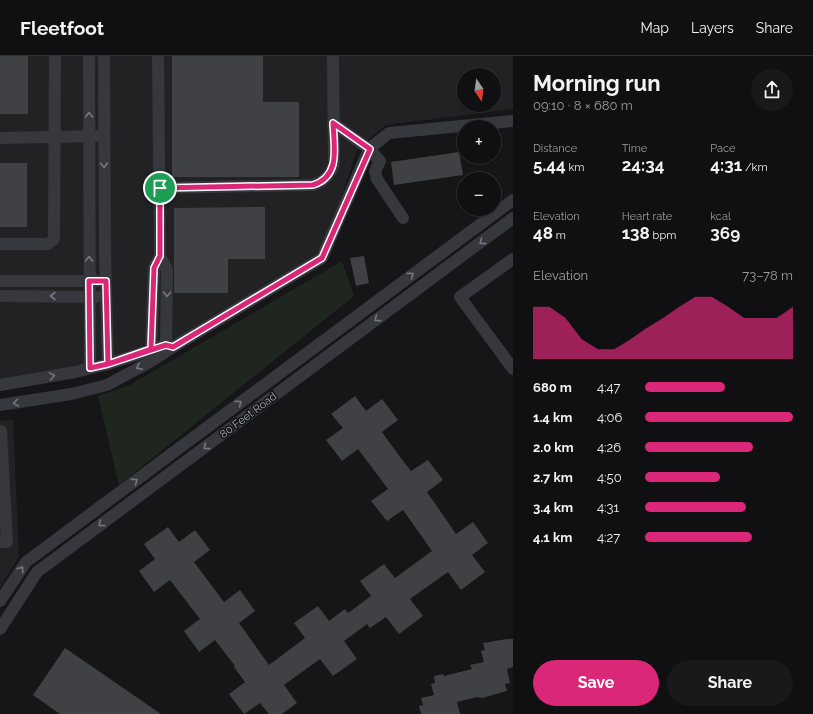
<!DOCTYPE html>
<html lang="en">
<head>
<meta charset="utf-8">
<style>
  :root { --surface:#101012; --page:#19191b; --text:#f1f3f6; --muted:#9c9d9f; --line:#303032; --accent:#db2777 }
  body { margin:0; font-family:Raleway,sans-serif; background:var(--page); color:var(--text); height:100vh; display:flex; flex-direction:column; font-size:15px; white-space:nowrap }
  * { box-sizing:border-box; margin:0 }
  p { font-size:13px; color:var(--muted) }
  .icon { flex:none; width:22px; height:22px; fill:none; stroke:currentColor; stroke-width:2; stroke-linecap:round; stroke-linejoin:round }
  .map { position:relative; flex:1; overflow:hidden }
  .panel { display:flex; flex-direction:column; background:var(--surface); width:300px }
  .panel>* { flex:none }
  .needle { width:26px; rotate:167deg }
  .buttons { position:absolute; left:457px; top:12px; display:grid; gap:8px }
  .buttons a { display:grid; place-items:center; width:44px; height:44px; border-radius:50%; background:var(--surface); box-shadow:0 1px 3px #0004,0 0 0 1px var(--line); font-size:20px }
  .pin { position:absolute; display:grid; place-items:center; width:34px; height:34px; color:#fff; margin:-17px; border:2px solid #fff; border-radius:50%; box-shadow:0 1px 4px #0007 }
  .round { display:grid; place-items:center; flex:none; width:42px; height:42px; border-radius:21px; background:var(--page) }
  .head { display:flex; align-items:center; justify-content:space-between; height:68px; padding:0 20px }
  h1 { font-size:22px; font-weight:700; line-height:30px }
  .metrics { display:grid; grid-template-columns:repeat(3,1fr); gap:6px; height:68px; padding:4px 20px }
  .metrics div { display:grid; align-content:center }
  .metrics b { font-size:17px; font-weight:700 }
  .metrics small { font-size:11px; font-weight:400 }
  .metrics p { font-size:11px }
  .chart { height:112px; padding:8px 20px }
  .chart p { display:flex; justify-content:space-between }
  .chart svg { width:100%; height:72px; margin-top:4px; fill:var(--accent); opacity:.7 }
  .cta { display:flex; gap:8px; margin-top:auto; padding:8px 20px }
  .cta a { flex:1; height:46px; border-radius:24px; background:var(--accent); color:#fff; font-size:16px; font-weight:700; line-height:46px; text-align:center }
  .cta a+a { background:var(--page); color:var(--text) }
  ul { padding:0 20px; list-style:none; font-size:13px }
  li { display:grid; grid-template-columns:64px 48px 1fr; align-items:center; height:30px }
  li i { height:10px; border-radius:5px; background:var(--accent) }
  header { display:flex; align-items:center; gap:24px; box-sizing:border-box; height:56px; padding:0 20px; background:var(--surface); border-bottom:1px solid var(--line) }
  header strong { font-size:19px }
  nav { display:flex; gap:22px; margin-inline-start:auto; font-size:14px }
  main { display:flex; flex:1; min-height:0 }
  .map>svg:first-child { display:block }
  .built { fill:#222225; fill-rule:evenodd }
  .green { fill:#1e261f }
  .building { fill:#404145 }
  .lines { fill:none; stroke-linecap:round; stroke-linejoin:round }
  .minor { stroke:#37383d; stroke-width:12 }
  .oneway { stroke:#757881 }
  .route-casing { stroke:#fff; stroke-width:8 }
  .route { stroke:#db2777; stroke-width:5 }
  .labels { text-anchor:middle; stroke-width:3; stroke-linejoin:round; paint-order:stroke }
  .street-label { font-size:11px; fill:#a8adb8; stroke:#111113 }
</style>
</head>
<body>
<header>
<strong>Fleetfoot</strong>
<nav><a>Map</a><a>Layers</a><a>Share</a></nav>
</header>
<main>
<div class="map">
<svg width="513" height="658" viewBox="0 0 513 658">
  <rect width="100%" height="100%" fill="#161618"/>
  <g class="built">
    <path d="M0 0H513V53L386 69 357 93 329 179 311 206 173 285 57 318 0 326ZM464 19H494V49H464Z"/>
    <polygon points="13,363 19,501 0,531 0,365"/>
  </g>
  <polygon class="green" points="342,205 354,240 119,429 98,340 130,329"/>
  <g class="building">
    <rect x="0" y="0" width="28" height="58"/>
    <polygon points="172,0 263,0 263,46 299,46 299,121 172,121"/>
    <polygon points="459,96 463,119 394,129 391,106"/>
    <rect x="0" y="107" width="27" height="64"/>
    <polygon points="265,151 265,203 228,203 228,237 174,237 174,152"/>
    <polygon points="364,200 369,227 356,230 350,202"/>
    <polygon points="355,340 366,355 382,343 398,364 382,376 400,401 411,415 428,404 443,424 427,436 456,478 473,466 488,487 472,499 485,516 461,534 448,516 431,528 410,543 423,560 399,578 386,561 370,572 367,568 344,585 357,603 333,620 320,603 284,629 297,647 282,658 269,658 260,647 244,658 229,638 245,626 234,611 235,610 215,584 199,596 184,575 200,563 170,524 154,536 139,515 155,503 144,488 168,471 179,486 195,474 210,494 194,506 224,546 240,534 255,555 239,567 269,609 305,582 294,567 318,550 329,565 345,553 348,557 371,540 360,525 384,508 395,522 432,495 403,454 387,465 371,445 388,433 358,393 342,405 326,384 343,372 331,358"/>
    <polygon points="507,583 513,583 513,611 507,613 510,627 505,628 507,635 482,642 477,641 457,646 460,658 421,658 419,650 423,649 421,642 434,639 431,628 435,627 434,620 443,618 444,620 472,613 470,609 484,606 481,595 485,594 483,587"/>
    <polygon points="65,592 161,658 60,658 33,639"/>
  </g>
  <g class="lines">
    <g class="minor">
      <polyline points="89,0 90,312"/>
      <polyline points="104,0 105,198 108,308"/>
      <polyline points="158,0 160,200 167,214 166,289"/>
      <polyline points="333,67 369,93 380,105 375,115 377,123 403,162"/>
      <polyline points="0,82 97,80"/>
      <path d="M160 132 313 129C325 125 328 120 334 109L333 0"/>
      <polyline points="0,188 48,188 54,183 55,0"/>
      <polyline points="513,203 460,241 513,313"/>
      <polyline points="0,225 97,225"/>
      <polyline points="0,240 97,241"/>
      <polyline points="151,293 154,212 160,200"/>
      <polyline points="0,329 75,316 108,308 166,289 171,291"/>
      <polyline points="0,349 71,338 107,329 150,306 173,291 322,202 369,93 389,77 513,65"/>
      <polyline points="0,375 1,375 7,486 0,486"/>
      <polyline points="0,545 26,506 513,144"/>
      <polyline points="0,573 37,516 513,162"/>
    </g>
  </g>
  <defs><path id="oneway-chevron" d="M-2-3.5L2.5 0L-2 3.5" fill="none" stroke-width="1.6" stroke-linecap="round" stroke-linejoin="round"/></defs>
  <g class="oneway">
    <use href="#oneway-chevron" transform="translate(89 59) rotate(-90)"/>
    <use href="#oneway-chevron" transform="translate(104 109) rotate(89)"/>
    <use href="#oneway-chevron" transform="translate(482 186) rotate(143)"/>
    <use href="#oneway-chevron" transform="translate(89 203) rotate(-90)"/>
    <use href="#oneway-chevron" transform="translate(411 219) rotate(-37)"/>
    <use href="#oneway-chevron" transform="translate(167 238) rotate(91)"/>
    <use href="#oneway-chevron" transform="translate(53 240) rotate(-180)"/>
    <use href="#oneway-chevron" transform="translate(377 263) rotate(143)"/>
    <use href="#oneway-chevron" transform="translate(139 311) rotate(153)"/>
    <use href="#oneway-chevron" transform="translate(52 320) rotate(-10)"/>
    <use href="#oneway-chevron" transform="translate(16 347) rotate(171)"/>
    <use href="#oneway-chevron" transform="translate(239 347) rotate(-37)"/>
    <use href="#oneway-chevron" transform="translate(206 391) rotate(143)"/>
    <use href="#oneway-chevron" transform="translate(135 425) rotate(-37)"/>
    <use href="#oneway-chevron" transform="translate(101 468) rotate(143)"/>
    <use href="#oneway-chevron" transform="translate(21 513) rotate(-57)"/>
  </g>
  <g class="lines">
    <defs>
      <path id="route" d="M160 132V200L154 212 151 293 108 308 106 225H89L90 312 108 308 166 289 173 291 322 202 370 93 333 67C334 91 341 120 313 129L160 132"/>
    </defs>
    <use href="#route" class="route-casing"/>
    <use href="#route" class="route"/>
  </g>
  <g class="labels">
    <g class="street-label">
      <text transform="translate(248 359) rotate(-37)" y="4">80 Feet Road</text>
    </g>
  </g>
</svg>
<div class="buttons">
<a><svg class="needle" viewBox="-14 -14 28 28"><path d="M0-13l5 13h-10z" fill="#e53935"/><path d="M0 13l5-13h-10z" fill="#9c9d9f"/></svg></a>
<a>+</a>
<a>−</a>
</div>
<div class="pin" style="left:160px;top:132px;background:#1e9e55"><svg class="icon" aria-label="arrive" viewBox="0 0 24 24"><path d="M6 21V4h12l-3 4 3 4H6"/></svg></div>
</div>
<section class="panel">
<div class="head"><div><h1>Morning run</h1><p>09:10 · 8 × 680 m</p></div><a class="round"><svg class="icon" aria-label="share" viewBox="0 0 24 24"><path d="M12 15V3M7 8l5-5 5 5M5 13v7h14v-7"/></svg></a></div>
<div class="metrics">
<div><p>Distance</p><b>5.44<small> km</small></b></div>
<div><p>Time</p><b>24:34</b></div>
<div><p>Pace</p><b>4:31<small> /km</small></b></div>
</div>
<div class="metrics">
<div><p>Elevation</p><b>48<small> m</small></b></div>
<div><p>Heart rate</p><b>138<small> bpm</small></b></div>
<div><p>kcal</p><b>369</b></div>
</div>
<div class="chart"><p><span>Elevation</span>73–78 m</p>
<svg viewBox="0 0 160 44" preserveAspectRatio="none"><path d="M0 44V12L10 12L20 19L30 32L40 38L50 38L60 32L70 25L80 19L90 12L100 6L110 6L120 12L130 19L140 19L150 19L160 12V44z"/></svg>
</div>
<ul>
<li><b>680 m</b>4:47<i style="width:54%"></i></li>
<li><b>1.4 km</b>4:06<i style="width:100%"></i></li>
<li><b>2.0 km</b>4:26<i style="width:73%"></i></li>
<li><b>2.7 km</b>4:50<i style="width:51%"></i></li>
<li><b>3.4 km</b>4:31<i style="width:68%"></i></li>
<li><b>4.1 km</b>4:27<i style="width:72%"></i></li>
</ul>
<div class="cta"><a>Save</a><a>Share</a></div>
</section>
</main>
</body>
</html>
